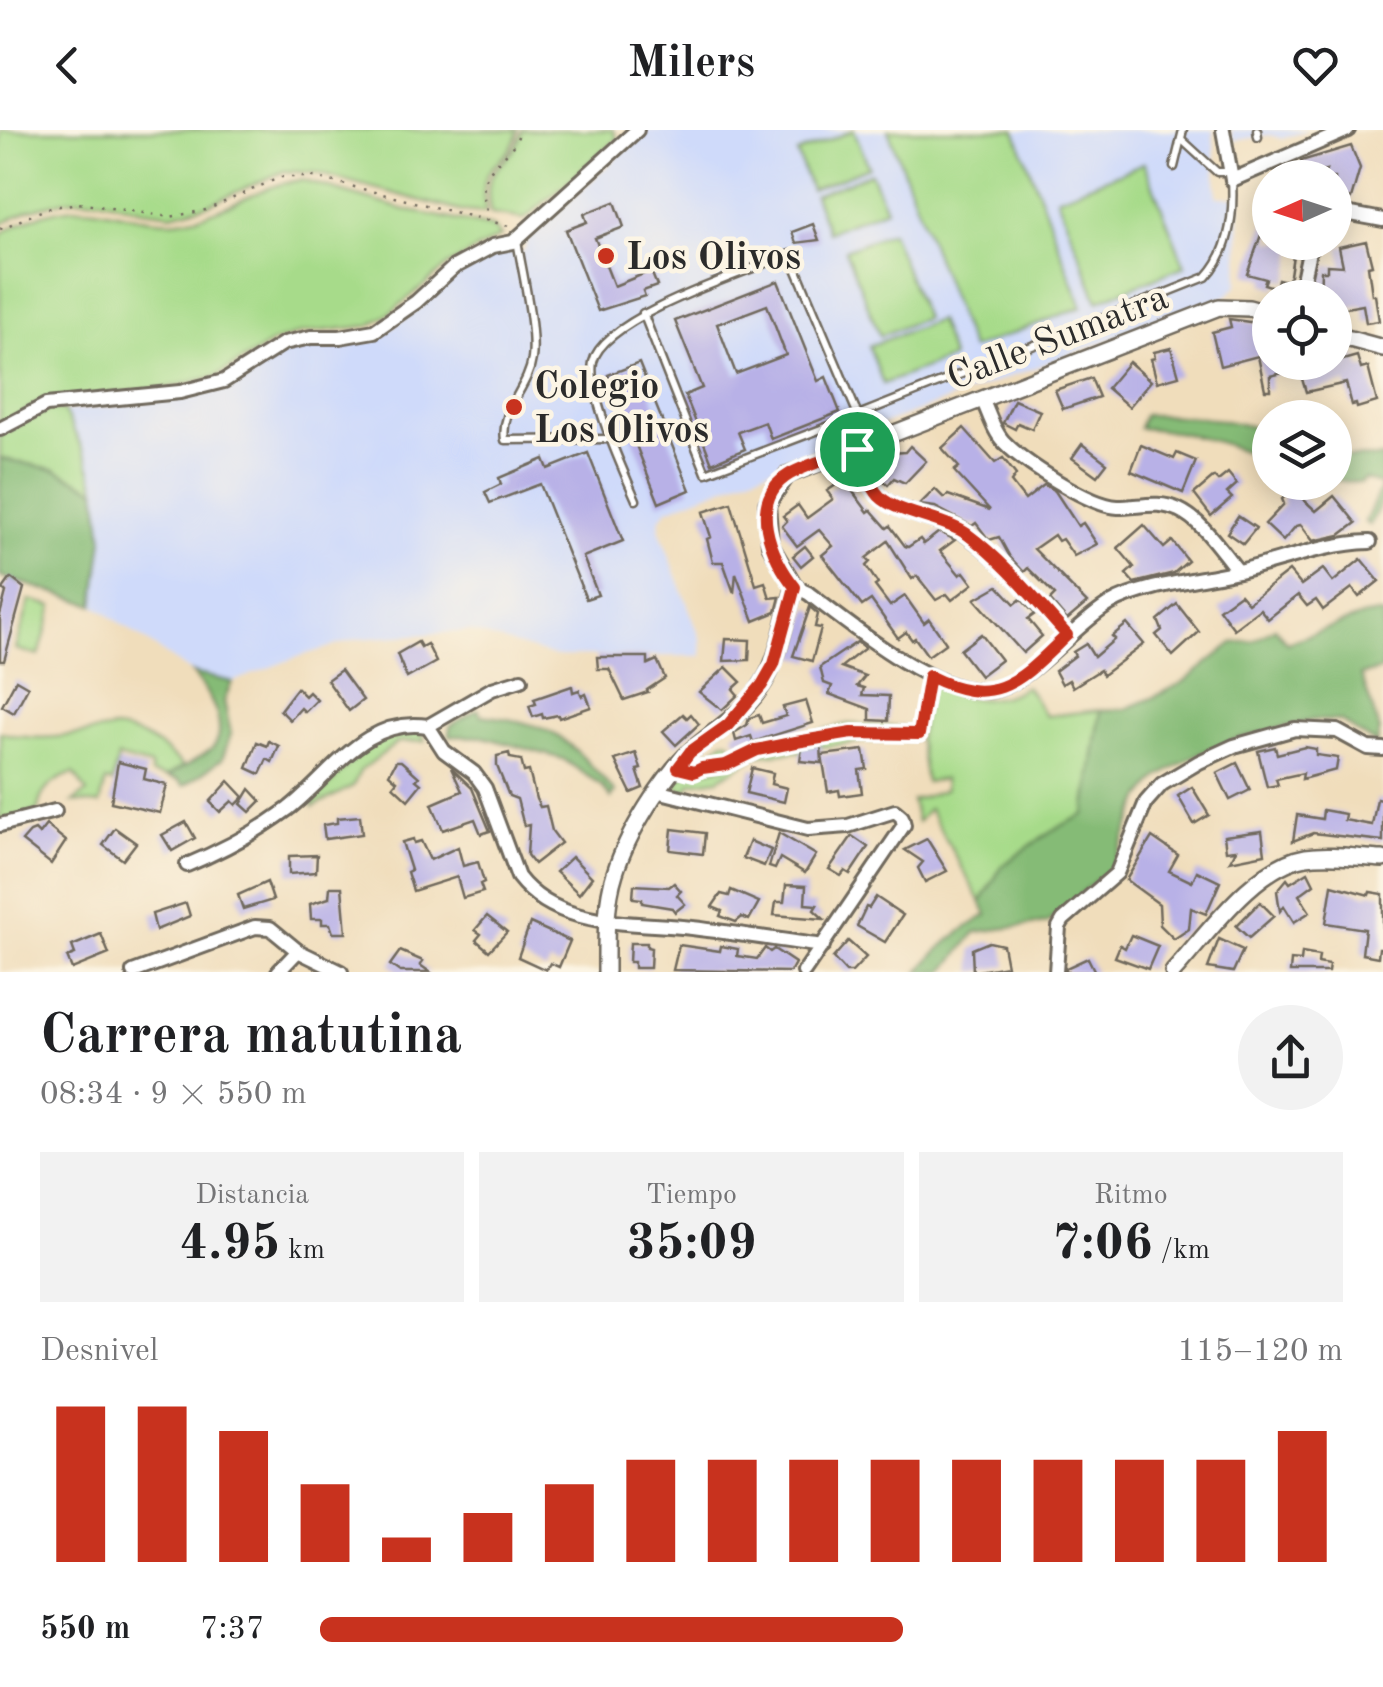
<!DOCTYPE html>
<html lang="es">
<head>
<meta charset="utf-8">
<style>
  :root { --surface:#fff; --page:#f2f2f2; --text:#202124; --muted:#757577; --accent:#c8321e }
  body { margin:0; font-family:"Old Standard TT",serif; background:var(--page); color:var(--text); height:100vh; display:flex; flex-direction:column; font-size:38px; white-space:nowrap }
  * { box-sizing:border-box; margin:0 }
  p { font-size:32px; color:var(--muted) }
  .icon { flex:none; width:55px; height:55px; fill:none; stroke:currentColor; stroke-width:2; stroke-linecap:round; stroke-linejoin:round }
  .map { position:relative; height:842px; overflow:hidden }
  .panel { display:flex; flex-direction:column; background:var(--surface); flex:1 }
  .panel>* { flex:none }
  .needle { width:65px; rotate:267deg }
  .controls { position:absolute; left:1252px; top:30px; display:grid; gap:20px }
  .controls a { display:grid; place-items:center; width:100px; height:100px; border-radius:50%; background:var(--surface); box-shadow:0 5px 25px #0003; font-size:50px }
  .pin { position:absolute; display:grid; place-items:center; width:85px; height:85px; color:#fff; margin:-42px; border:5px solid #fff; border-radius:50%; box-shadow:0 2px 10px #0007 }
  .round { display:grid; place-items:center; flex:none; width:105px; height:105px; border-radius:52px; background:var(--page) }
  .overview { display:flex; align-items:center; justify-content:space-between; height:170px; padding:0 40px }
  h1 { font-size:55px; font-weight:700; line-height:75px }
  .figures { display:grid; grid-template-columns:repeat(3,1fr); gap:15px; height:170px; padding:10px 40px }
  .figures div { display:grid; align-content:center; border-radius:0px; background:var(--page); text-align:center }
  .figures b { font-size:50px; font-weight:700 }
  .figures small { font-size:28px; font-weight:400 }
  .figures p { font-size:28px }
  .chart { height:280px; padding:20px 40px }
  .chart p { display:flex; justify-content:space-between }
  .chart svg { width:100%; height:180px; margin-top:10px; stroke:var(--accent); stroke-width:6 }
  ul { padding:0 40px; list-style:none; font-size:32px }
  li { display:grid; grid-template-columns:160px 120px 1fr; align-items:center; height:75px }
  li i { height:25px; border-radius:12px; background:var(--accent) }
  header { display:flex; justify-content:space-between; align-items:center; height:130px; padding:0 40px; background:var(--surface); font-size:45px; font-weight:700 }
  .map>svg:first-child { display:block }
  .built { fill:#cfdafa }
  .green { fill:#a7db8a; stroke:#69835a; stroke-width:2.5 }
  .forest { fill:#85bb76; stroke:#587350; stroke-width:2.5 }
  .building { fill:#b8b1e7; fill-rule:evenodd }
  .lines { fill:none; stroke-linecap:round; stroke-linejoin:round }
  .service-casing { stroke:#70695d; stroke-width:11 }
  .minor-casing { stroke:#70695d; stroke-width:18 }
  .tertiary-casing { stroke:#70695d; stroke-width:20 }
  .path { stroke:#70695d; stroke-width:2.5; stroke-dasharray:2.5 8; stroke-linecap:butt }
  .service { stroke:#fff; stroke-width:6 }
  .minor { stroke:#fff; stroke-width:12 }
  .tertiary { stroke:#fff; stroke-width:15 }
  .route-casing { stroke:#fff; stroke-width:20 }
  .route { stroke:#c8321e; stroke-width:12 }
  .poi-dot { fill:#c8321e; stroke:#fcf5e5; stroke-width:4 }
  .labels { text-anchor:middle; stroke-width:9; stroke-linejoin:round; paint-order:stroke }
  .poi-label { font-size:38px; font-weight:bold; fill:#2b2b2b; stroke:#fcf5e5; text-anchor:start }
  .street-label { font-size:38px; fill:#2b2b2b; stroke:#fcf5e5 }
</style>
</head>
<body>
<header><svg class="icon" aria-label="back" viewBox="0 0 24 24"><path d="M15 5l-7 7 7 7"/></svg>Milers<svg class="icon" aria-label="heart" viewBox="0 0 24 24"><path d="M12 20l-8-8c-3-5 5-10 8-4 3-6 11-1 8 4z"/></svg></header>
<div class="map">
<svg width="1383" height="842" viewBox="0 0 1383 842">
  <rect width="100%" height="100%" fill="#fcf5e5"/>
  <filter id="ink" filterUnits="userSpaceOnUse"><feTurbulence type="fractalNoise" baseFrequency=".01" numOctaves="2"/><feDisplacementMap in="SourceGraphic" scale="20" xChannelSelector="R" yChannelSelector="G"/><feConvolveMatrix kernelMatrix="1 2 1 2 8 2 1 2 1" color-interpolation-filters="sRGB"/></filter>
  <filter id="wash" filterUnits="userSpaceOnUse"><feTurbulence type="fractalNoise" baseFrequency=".0048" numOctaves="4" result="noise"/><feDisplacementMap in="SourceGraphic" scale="40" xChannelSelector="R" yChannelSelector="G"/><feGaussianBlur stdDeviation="2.25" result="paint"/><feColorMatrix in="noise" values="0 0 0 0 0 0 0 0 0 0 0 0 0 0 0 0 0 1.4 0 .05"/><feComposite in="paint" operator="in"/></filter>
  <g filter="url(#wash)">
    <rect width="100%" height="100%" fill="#f0ddbb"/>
    <g class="built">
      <polygon points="647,0 1213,0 1217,67 1240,67 1238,155 1227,166 843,309 668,379 660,389 659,399 701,510 702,526 554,526 469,501 357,509 297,527 232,552 192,543 94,475 103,409 97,360 87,328 64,281 134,274 229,257 284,219 307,214 373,211 420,178 445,152 469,134 499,121 524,122 527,110"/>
      <polygon points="1231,0 1308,0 1282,9 1270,5 1233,11"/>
    </g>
    <g class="green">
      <path d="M0 0H518C509 42 474 25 486 83L460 81 317 43 284 41 207 75 172 84 142 80 99 69 66 70 28 80 0 95Z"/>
      <path d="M522 0H613L617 9 525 89 491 84C478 28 512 43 522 0Z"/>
      <polygon points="854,0 869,37 811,60 797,23"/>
      <polygon points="888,0 1015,0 1082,177 971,219"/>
      <polygon points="1144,33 1185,136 1098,171 1057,68"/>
      <polygon points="871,43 886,79 828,102 814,65"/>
      <path d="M302 50 406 80 492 97 501 106 449 135 389 184 369 196 301 203 274 212 217 246 167 258 43 271 0 296V104C28 87 61 74 95 79 125 83 155 95 186 89 227 82 261 54 302 50Z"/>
      <polygon points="891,102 925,188 880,206 845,120"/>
      <polygon points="938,190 952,228 883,254 869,216"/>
      <polygon points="50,279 64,281 87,328 97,360 56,340 0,328 0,305"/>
      <polygon points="30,470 53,476 39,526 16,519"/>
      <path d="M930 554C960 570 996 577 1026 556L1046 586 1101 580 1085 684 1051 701 1002 736 981 772 929 679 917 692 912 671 945 660 944 649 926 652 919 609Z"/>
      <polygon points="848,594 916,598 915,603 852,601 795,611 756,618 731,632 696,640 692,635 724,611 730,611 733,621"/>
      <path d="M115 599C142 601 164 617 183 636L166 647 151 644V636L118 627 112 653 106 651 100 674 73 672 87 662 74 643C55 649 39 660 38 681L0 691V602C38 614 77 604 115 599Z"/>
      <polygon points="395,601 420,601 425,611 398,612 360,641 353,656 313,677 312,673 372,610"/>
      <path d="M852 604 915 605 914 609C884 609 850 613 821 617L820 614 813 615 812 620 758 625 718 649 691 653 686 662 674 655 682 646 727 636 757 621Z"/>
    </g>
    <g class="forest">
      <path d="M1144 285C1184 285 1232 288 1270 303V333C1230 313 1186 300 1139 298Z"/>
      <polygon points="1383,327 1383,368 1370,395 1365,392 1382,355 1364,349 1361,353 1335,350 1335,328"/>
      <polygon points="0,328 56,340 97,360 103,409 94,475 0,446"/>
      <path d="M1383 484V540L1361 545 1380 601 1376 614 1340 591 1313 590 1236 609 1196 625 1159 647 1141 669 1113 736 1047 793 976 802 944 842H919C939 816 959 801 987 785L981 772 1002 736 1051 701 1085 684 1101 580 1126 579 1150 569 1184 552 1233 513 1253 511 1275 498 1287 513 1365 485Z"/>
      <path d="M192 543 232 552 224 571 231 604 222 629 184 656 178 650 166 647C177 640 206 626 214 616 230 595 205 558 192 543Z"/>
      <path d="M478 579 481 585C558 595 565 607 615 662L611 668 602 656 563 629 484 607 450 606V596Z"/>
    </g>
    <g id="blocks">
      <g class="building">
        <polygon points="1351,16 1360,38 1351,69 1335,64 1335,48 1324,48 1326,40 1306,47 1301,31"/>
        <polygon points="615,72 624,97 595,108 614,156 651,141 657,156 643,161 645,166 598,181 566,100 587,92 584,84"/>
        <polygon points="1267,88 1270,88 1270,112 1295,112 1290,145 1287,151 1278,149 1276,158 1264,154 1266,149 1247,144"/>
        <polygon points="813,94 819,110 796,113 792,102"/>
        <polygon points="1366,111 1372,135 1368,136 1372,165 1375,165 1379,191 1366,193 1363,175 1335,180 1335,168 1320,168 1321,141 1327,141 1327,135 1343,136 1339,117"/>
        <path d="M778 151 818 251 826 247 840 282 771 309 765 292 738 302 745 319 712 333 685 265 702 258 675 191ZM767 175 786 225 736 244 717 194Z"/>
        <polygon points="1229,189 1270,195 1270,232 1336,232 1357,226 1361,239 1368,237 1377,272 1357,278 1356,274 1352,275 1346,253 1306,262 1299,239 1270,246 1270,260 1265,260 1258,226 1220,236 1212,202 1231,197"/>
        <polygon points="1171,218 1179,246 1157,252 1151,229 1155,228 1154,222"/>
        <polygon points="1129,232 1151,251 1129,277 1107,258"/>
        <polygon points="639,233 690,360 659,373 608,245"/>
        <polygon points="1091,248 1099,267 1063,279 1055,260"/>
        <polygon points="1014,270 1040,281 1032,299 1018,293 1015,299 1003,293"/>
        <polygon points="964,298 995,333 1003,328 1016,345 1011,352 1025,370 1044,355 1055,361 1078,396 1083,393 1097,414 1074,426 1062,409 1058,411 1054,405 1034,419 1087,473 1067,490 1050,470 1055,465 1028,438 1024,442 1010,427 999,407 989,410 976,393 972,396 935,377 919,375 935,359 944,368 948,365 990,380 954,341 959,337 942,318"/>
        <polygon points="1082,314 1107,333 1097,346 1072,328"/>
        <polygon points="1141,315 1174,329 1177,323 1196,331 1183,363 1131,341"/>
        <polygon points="910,316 926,331 905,353 894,348 888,355 880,347 890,334 886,331 893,323 905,322"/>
        <polygon points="588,323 623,411 583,427 598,465 586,469 540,354 490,373 485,362 501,354 499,348 544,329 548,339"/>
        <polygon points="1228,343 1237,354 1227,363 1232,368 1211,386 1194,364 1214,347 1218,351"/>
        <polygon points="839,353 842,357 847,354 868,382 871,380 887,398 890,396 905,416 908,417 920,409 924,414 939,402 955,410 940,421 960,445 964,442 973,454 952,470 947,464 936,470 917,446 912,449 888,411 866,428 870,432 866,436 878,454 875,456 890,476 905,466 924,493 929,489 946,513 928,526 915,508 912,510 906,502 898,508 871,470 862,476 822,425 833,416 819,400 797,416 782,396 787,391 783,386 798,375 807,388 833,369 827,361"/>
        <polygon points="1292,359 1316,381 1334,366 1356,393 1340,405 1313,411 1301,395 1296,396 1283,411 1265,394 1284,374 1282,369"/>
        <polygon points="731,373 756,455 765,452 770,468 780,467 776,482 754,491 736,443 734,463 723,432 713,432 707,409 711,407 703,382"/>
        <polygon points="1238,386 1256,398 1243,414 1227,403"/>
        <polygon points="1144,395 1164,418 1172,411 1188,431 1174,443 1134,453 1126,444 1134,437 1118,418"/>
        <polygon points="805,416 813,426 801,436 793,426"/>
        <polygon points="1361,429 1379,451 1359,467 1352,458 1323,480 1316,470 1307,476 1298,465 1268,489 1260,479 1234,499 1219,479 1240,464 1248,473 1289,441 1301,455 1323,439 1333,452"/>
        <polygon points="11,448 24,458 4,531 0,531 0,485 6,462 3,459"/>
        <polygon points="998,456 1015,474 1021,469 1035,484 1028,489 1042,506 1023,523 975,469"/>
        <polygon points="1177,474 1199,502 1173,526 1156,505 1162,500 1158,490"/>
        <polygon points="810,477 818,484 815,497 821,498 812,531 793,526"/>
        <polygon points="1127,494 1144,514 1103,545 1100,540 1073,557 1069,550 1062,554 1055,541 1075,526 1073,522 1086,514 1094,527 1115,509 1112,506"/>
        <polygon points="981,504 1001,530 980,546 960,520"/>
        <polygon points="726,509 750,510 749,530 724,531"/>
        <polygon points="418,512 421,517 427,514 436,532 407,548 397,524"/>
        <polygon points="857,512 865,518 841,537 865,546 857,556 864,558 862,565 889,566 888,591 870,590 870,579 829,564 832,556 824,553 820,537"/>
        <polygon points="597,527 648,527 648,534 657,530 665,548 647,560 648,562 624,570 609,539 598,539"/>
        <polygon points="726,537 741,552 733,559 738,565 722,580 699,562"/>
        <polygon points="341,540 363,570 349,581 327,550"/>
        <polygon points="16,550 28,557 14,583 2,576"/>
        <polygon points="572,556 573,562 579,560 582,566 586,564 591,577 559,588 558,585 543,588 542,584 533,587 529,576 536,574 534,569"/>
        <polygon points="297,558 305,566 309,562 317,570 305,582 301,578 290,590 280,580"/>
        <polygon points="806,571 813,593 753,612 751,606 736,611 734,603 747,595 749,588 759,585 762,593 786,586 783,577"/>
        <polygon points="683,584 687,588 691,584 699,594 676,615 663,601"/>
        <polygon points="269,611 279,616 272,632 267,629 260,644 247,638 257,612 267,616"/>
        <polygon points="821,614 822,633 800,631 802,617"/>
        <polygon points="1275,617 1277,624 1305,617 1316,619 1316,625 1338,628 1336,640 1302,649 1303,643 1276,649 1278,655 1267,657 1258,621"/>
        <polygon points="864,620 867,639 859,640 862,663 840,666 839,660 828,662 822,625"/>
        <polygon points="509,623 510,628 521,630 524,642 529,641 536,669 540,677 546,676 552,701 561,713 534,734 527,725 529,695 524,696 517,669 509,666 497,636 497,626"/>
        <polygon points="636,623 641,639 637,640 643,658 631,663 615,630"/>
        <polygon points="396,631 401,631 419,647 416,650 421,654 408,670 393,656 397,651 389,644"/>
        <polygon points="118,632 146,639 144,649 167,655 160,683 111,672"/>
        <polygon points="1237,633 1250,660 1230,670 1217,643"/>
        <polygon points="451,638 472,658 490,701 481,704 475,689 443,700 432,674 462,661"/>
        <polygon points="752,638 773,643 771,654 787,658 784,672 746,663"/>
        <polygon points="229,651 244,667 236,675 232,671 220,682 210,672"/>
        <polygon points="1192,657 1209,685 1194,694 1178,666"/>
        <polygon points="250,659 261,671 250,682 241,674"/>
        <polygon points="1377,669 1383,670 1383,711 1313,703 1293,711 1297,685 1322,689 1323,680 1345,684 1344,690 1372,695"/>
        <polygon points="360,686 362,704 325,709 323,695 337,693 337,688"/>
        <polygon points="186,692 195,708 172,721 162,705"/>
        <polygon points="46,695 66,711 51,734 22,711 30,702 35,700 39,704"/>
        <polygon points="115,698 136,713 123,730 103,715"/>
        <polygon points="672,699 705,703 703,724 670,720"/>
        <polygon points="1262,701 1265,724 1230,731 1236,720 1226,721 1224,706"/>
        <polygon points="779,703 816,725 805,743 780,728 775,739 769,737"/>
        <polygon points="852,706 868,717 850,744 845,741 841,746 829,739"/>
        <polygon points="1152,707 1178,725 1169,741 1192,752 1197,741 1220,752 1206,784 1191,778 1189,799 1174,809 1160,795 1159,774 1126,750"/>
        <polygon points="413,709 414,713 421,711 430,730 458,717 463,736 478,732 484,752 480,754 483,762 463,768 457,747 413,761 407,742 411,740 402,712"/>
        <polygon points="927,709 947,741 925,752 918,738 923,732 905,720"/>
        <polygon points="750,711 771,720 764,736 743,728"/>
        <polygon points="317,725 316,742 289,744 289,726"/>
        <polygon points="572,727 592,747 579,764 556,742"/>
        <polygon points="1308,742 1314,754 1299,765 1310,782 1294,792 1284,776 1280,781 1277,761 1287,749 1290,753"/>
        <polygon points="267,752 273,770 243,779 238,765"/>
        <polygon points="674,753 681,761 677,765 685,774 675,782 672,778 642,773 642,769 633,768 634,755 669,757"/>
        <polygon points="786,755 806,756 805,774 817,775 814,780 824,789 774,785 776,772 784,772"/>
        <polygon points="1332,755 1369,765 1370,762 1383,764 1383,818 1379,818 1378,827 1362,824 1365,799 1326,793"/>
        <polygon points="330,757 342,757 346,803 333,803 330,794 322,794 322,789 311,789 310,774 329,768"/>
        <polygon points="731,760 759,772 749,790 742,787 736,792 720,786 722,781 712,777 721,764 729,766"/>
        <polygon points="876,767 903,785 885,812 857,796 866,777 869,778"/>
        <polygon points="1260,772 1274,786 1249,808 1236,796"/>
        <polygon points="186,773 190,786 156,800 152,784"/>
        <polygon points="487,786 507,802 489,821 476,810 481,804 475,800"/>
        <polygon points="530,793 570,811 559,837 550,833 546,840 518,827"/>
        <polygon points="101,804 109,824 72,839 67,827 75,824 72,816"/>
        <polygon points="1131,805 1158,816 1148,839 1115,827 1120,815 1125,818"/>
        <polygon points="1219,809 1243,820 1233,842 1208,838"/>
        <polygon points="848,811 866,827 852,842 846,842 833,828"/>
        <polygon points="989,812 1003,815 1007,836 973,842 972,819"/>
        <polygon points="630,813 647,813 647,817 651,818 650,838 634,838 634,832 629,832"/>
        <polygon points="679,815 720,821 721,816 738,819 737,826 757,829 765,818 770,822 774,819 795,833 790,842 673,840"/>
        <polygon points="400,821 423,831 420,835 430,842 400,842 390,835"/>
        <polygon points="1302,823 1319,826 1318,833 1329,835 1328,842 1290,842 1291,830 1301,831"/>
        <polygon points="1088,828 1095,842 1066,842 1066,838"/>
      </g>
    </g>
  </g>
  <g filter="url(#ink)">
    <use href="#blocks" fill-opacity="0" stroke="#70695d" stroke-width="2.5"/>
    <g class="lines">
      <defs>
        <g id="service">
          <polyline points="1257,0 1258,7"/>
          <polyline points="1181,9 1217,42 1230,42"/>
          <polyline points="1174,37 1183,0"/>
          <path d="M517 110C522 141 536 199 532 229 528 259 500 278 505 310L610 309"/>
          <polyline points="643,183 706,343 858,285"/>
          <path d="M636 370C623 340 587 262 593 232 603 187 748 141 790 124L858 285 1206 147C1230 122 1234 84 1232 50"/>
        </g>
        <g id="minor">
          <polyline points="1223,0 1232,50 1348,0"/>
          <polyline points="1335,81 1383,90"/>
          <polyline points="1299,168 1311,112"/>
          <path d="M983 271C989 284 994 302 1004 312 1023 332 1090 376 1118 377 1141 377 1157 370 1179 380 1203 391 1221 421 1238 441"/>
          <polyline points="0,299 46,275 180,262 224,251 284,213 311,207 340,207 374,201 416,172 454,137 493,116 513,112 637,0"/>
          <path d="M857 319C863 333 868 350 876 362 890 383 942 387 967 405 1005 432 1036 471 1067 505"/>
          <path d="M795 457 808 463C850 495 934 564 987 561 1026 559 1073 495 1110 474 1142 455 1205 449 1243 440 1284 430 1328 413 1370 412"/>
          <path d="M521 550 492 559 428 596 444 621 474 643 485 658 518 747C559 800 633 791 692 798 735 803 779 810 823 816"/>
          <polyline points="657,661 808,699 848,696 895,681 902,687 904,695 804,842"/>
          <polyline points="0,695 55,681"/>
          <path d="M187 735C221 721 258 701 288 679 332 645 365 586 428 596"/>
          <polyline points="133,842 255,797 270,798 298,821 341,842"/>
          <polyline points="278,842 298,821"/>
          <polyline points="1056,842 1059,797 1063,790 1117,743 1146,672 1162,654 1199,632 1234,616 1295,599 1337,601 1368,618 1383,619"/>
        </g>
        <g id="tertiary">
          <polyline points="1335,205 1383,218"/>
          <path d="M606 842C606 810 605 774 615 743 627 704 662 647 692 620 718 598 746 582 764 552 781 524 784 488 795 457L770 415 767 374 787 345 1219 177 1249 178 1270 184"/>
          <path d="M1173 842C1206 806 1255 735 1306 727 1331 723 1358 728 1383 729"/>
        </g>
      </defs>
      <use href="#service" class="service-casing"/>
      <use href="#minor" class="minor-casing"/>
      <use href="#tertiary" class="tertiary-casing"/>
      <g class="path">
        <path d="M488 91C488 78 479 61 486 48 495 30 515 22 520 0"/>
        <polyline points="0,99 48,78 78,73 170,87 206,80 281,47 315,47 509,96"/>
        <polyline points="691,641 726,635 757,619 796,612 852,603 919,604 927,557"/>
      </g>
      <use href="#service" class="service"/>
      <use href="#minor" class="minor"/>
      <use href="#tertiary" class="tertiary"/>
    </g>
  </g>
  <g class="lines" filter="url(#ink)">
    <defs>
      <path id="route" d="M857 319C863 333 867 350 876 362 889 383 942 387 967 404 1005 432 1036 471 1067 505 1020 550 997 580 929 546L919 604 852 603 796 612 757 620 726 635 702 638 694 642 678 638 690 622 728 595 762 555 774 534 795 457C771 428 746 369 790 344 810 333 836 327 857 319Z"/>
    </defs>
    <use href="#route" class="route-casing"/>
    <use href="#route" class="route"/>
  </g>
  <g class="poi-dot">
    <circle cx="606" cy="126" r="10"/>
    <circle cx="514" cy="277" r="10"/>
  </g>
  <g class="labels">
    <g class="poi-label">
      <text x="626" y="139">Los Olivos</text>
      <text x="534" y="268">Colegio<tspan x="534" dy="44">Los Olivos</tspan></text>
    </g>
    <g class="street-label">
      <text transform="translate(1057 206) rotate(-21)" y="13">Calle Sumatra</text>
    </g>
  </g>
</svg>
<div class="controls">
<a><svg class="needle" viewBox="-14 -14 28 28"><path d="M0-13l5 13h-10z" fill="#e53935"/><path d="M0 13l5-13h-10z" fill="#757577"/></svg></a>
<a><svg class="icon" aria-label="locate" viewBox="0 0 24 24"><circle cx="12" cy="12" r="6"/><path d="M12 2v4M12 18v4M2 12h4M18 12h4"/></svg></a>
<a><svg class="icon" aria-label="layers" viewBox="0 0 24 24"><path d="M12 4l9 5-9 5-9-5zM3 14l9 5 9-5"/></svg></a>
</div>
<div class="pin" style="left:857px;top:319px;background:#1e9e55"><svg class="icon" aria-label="arrive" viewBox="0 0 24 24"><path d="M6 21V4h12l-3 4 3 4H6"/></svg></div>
</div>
<section class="panel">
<div class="overview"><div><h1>Carrera matutina</h1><p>08:34 · 9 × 550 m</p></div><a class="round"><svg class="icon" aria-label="share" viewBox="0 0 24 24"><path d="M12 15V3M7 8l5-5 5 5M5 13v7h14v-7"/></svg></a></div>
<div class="figures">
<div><p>Distancia</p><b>4.95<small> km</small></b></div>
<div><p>Tiempo</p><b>35:09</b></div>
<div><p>Ritmo</p><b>7:06<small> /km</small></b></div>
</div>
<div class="chart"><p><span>Desnivel</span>115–120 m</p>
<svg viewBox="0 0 160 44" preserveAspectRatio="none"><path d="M5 44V6M15 44V6M25 44V12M35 44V25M45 44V38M55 44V32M65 44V25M75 44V19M85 44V19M95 44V19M105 44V19M115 44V19M125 44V19M135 44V19M145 44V19M155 44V12"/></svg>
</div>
<ul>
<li><b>550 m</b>7:37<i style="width:57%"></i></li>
</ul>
</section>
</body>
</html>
